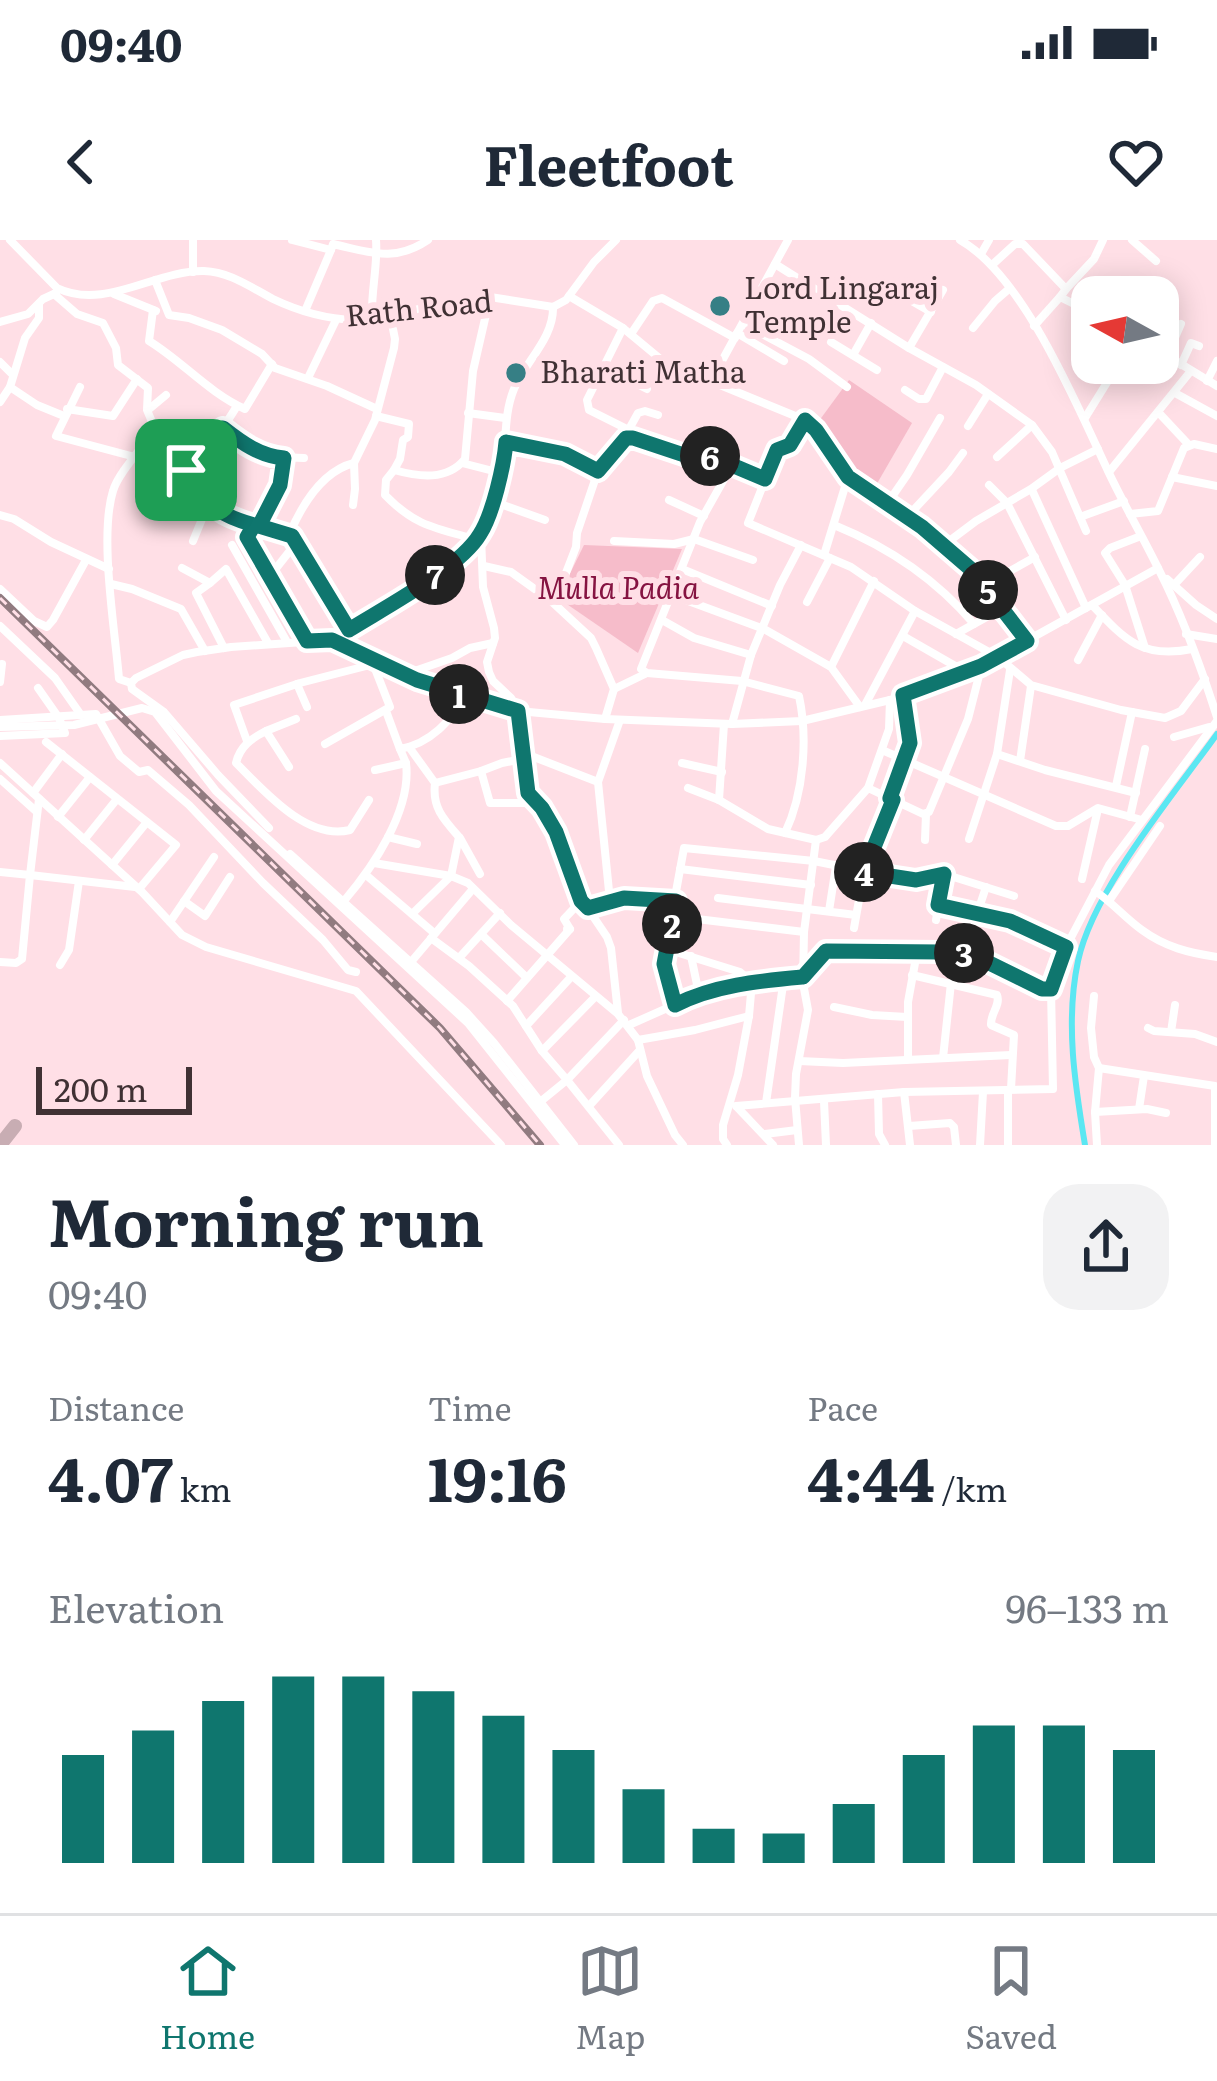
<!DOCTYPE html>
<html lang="en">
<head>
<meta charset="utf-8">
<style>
  :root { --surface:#fff; --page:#f2f2f3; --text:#1f2937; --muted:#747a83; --line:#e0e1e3; --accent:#0f766e }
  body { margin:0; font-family:Literata,serif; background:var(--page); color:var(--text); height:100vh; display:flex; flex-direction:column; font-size:45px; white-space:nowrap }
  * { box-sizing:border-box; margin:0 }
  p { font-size:39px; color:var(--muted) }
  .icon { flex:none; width:66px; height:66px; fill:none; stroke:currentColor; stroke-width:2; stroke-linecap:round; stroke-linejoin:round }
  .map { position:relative; height:905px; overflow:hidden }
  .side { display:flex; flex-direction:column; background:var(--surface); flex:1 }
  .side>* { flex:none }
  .needle { width:78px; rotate:278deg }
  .tools { position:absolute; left:1071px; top:36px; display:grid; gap:24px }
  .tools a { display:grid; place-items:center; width:108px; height:108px; border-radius:24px; background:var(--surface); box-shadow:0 6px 30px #0003; font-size:60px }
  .scale { position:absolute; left:36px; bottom:30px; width:156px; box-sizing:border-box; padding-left:12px; border:6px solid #403134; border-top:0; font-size:33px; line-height:42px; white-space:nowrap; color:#403134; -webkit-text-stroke:9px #ffdfe6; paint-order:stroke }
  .pin { position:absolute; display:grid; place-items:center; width:102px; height:102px; color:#fff; margin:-51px; border-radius:24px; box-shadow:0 6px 18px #0006 }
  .km { position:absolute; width:60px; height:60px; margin:-30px; border-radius:50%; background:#222; color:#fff; font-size:33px; line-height:60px; text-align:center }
  .round { display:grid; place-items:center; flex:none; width:126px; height:126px; border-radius:36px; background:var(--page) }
  .headline { display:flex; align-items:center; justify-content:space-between; height:204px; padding:0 48px }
  h1 { font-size:66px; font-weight:700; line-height:90px }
  .metrics { display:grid; grid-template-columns:repeat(3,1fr); gap:18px; height:204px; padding:12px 48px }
  .metrics div { display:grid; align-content:center }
  .metrics b { font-size:60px; font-weight:700 }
  .metrics small { font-size:33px; font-weight:400 }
  .metrics p { font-size:33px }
  .chart { height:336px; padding:24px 48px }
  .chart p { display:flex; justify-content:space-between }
  .chart svg { width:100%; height:216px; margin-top:12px; stroke:var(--accent); stroke-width:6 }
  .status { display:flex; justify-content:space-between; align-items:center; height:84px; padding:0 60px; background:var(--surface); direction:ltr }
  .status svg { height:33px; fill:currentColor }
  header { display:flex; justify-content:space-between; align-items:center; height:156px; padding:0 48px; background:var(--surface); font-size:54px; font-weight:700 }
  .menu { display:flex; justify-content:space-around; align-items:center; height:168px; border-top:3px solid var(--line); background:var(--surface); font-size:33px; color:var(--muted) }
  .menu a { display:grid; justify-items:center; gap:6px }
  .menu .active { color:var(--accent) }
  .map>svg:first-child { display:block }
  .green { fill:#f6bcca }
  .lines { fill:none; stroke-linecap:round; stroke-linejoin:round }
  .canal { stroke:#5be7f2; stroke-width:6 }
  .taxiway { stroke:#c8adb3; stroke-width:14 }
  .minor { stroke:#fff; stroke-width:8 }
  .rail-casing { stroke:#917b80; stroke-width:8 }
  .rail { stroke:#ffdfe6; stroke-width:3; stroke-dasharray:9; stroke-linecap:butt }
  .route-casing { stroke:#fff; stroke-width:24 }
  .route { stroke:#0f766e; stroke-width:15 }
  .poi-dot { fill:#367f85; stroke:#ffdfe6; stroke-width:4.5 }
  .labels { text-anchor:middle; stroke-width:12; stroke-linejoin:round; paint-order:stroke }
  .poi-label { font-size:30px; fill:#403134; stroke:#ffdfe6; text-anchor:start }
  .street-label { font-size:30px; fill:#403134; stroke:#ffdfe6 }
  .park-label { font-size:30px; font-style:italic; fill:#851341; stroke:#ffdfe6 }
</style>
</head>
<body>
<div class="status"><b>09:40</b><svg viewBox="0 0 49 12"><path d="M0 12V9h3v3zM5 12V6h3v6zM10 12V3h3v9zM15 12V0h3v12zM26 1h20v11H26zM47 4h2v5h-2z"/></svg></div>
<header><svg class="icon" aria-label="back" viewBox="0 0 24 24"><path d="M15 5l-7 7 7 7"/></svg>Fleetfoot<svg class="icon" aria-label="heart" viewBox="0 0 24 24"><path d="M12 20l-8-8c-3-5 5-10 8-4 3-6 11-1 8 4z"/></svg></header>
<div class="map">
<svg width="1217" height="905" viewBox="0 0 1217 905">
  <rect width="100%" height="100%" fill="#ffdfe6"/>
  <g class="green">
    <polygon points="849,140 912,183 875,247 850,230 816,185"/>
    <polygon points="584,305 682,309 638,413 558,358"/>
  </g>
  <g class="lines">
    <path class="canal" d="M1085 905C1075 845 1065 782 1078 721 1093 650 1174 554 1217 494"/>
    <polyline class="taxiway" points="0,905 15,886"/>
    <g class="minor">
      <path d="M10 0 57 48C105 71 155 30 204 31 230 32 250 47 273 59 298 71 327 79 355 80L490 57 553 67 566 60 594 22 616 0"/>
      <polyline points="193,0 193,32"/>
      <polyline points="292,0 331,10 305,71"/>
      <path d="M960 0C1024 36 1077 166 1108 231 1124 265 1143 297 1159 330 1183 377 1201 427 1217 477"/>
      <polyline points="1132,0 1156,21"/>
      <path d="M331 10 333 4C370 12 394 23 428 0"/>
      <polyline points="981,14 989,0"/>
      <polyline points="775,24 909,108 976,145 1032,185 1052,212 1086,291"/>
      <polyline points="992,25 1015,4 1023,4 1066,49 1094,19 1103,0"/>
      <polyline points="155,40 169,75 189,78 222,90 262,114 275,128 327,146 377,169"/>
      <polyline points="1066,49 1060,57 1092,73"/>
      <path d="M54 54 77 74 103 83 116 108 118 125 148 148 147 170 155 189C144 206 118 233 113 251 99 296 115 390 119 439L131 443"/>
      <polyline points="114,54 156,71"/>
      <path d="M569 56 623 88 664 122 805 180C824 196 832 222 850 239 870 258 897 269 920 286 964 318 995 358 1027 401"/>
      <polyline points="903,56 931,72"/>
      <polyline points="39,64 39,78 25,98 10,147 37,165 64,176"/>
      <path d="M153 70 149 101C182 121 209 153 245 169L272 124"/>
      <path d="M372 77C371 51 378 25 376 0"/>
      <polyline points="0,82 28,74 43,59 56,53"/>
      <polyline points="743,84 809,119 847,147"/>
      <polyline points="1034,86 1060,57"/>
      <polyline points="623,88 587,160 589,170 629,190"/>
      <polyline points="973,88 995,61 1010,48"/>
      <polyline points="737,93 784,121"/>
      <polyline points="631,94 653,61 662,58 735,98"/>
      <polyline points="831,102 877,130"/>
      <polyline points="909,108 943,50"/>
      <polyline points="1158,110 1217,146"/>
      <polyline points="853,115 871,83"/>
      <polyline points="1167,116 1181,84"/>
      <polyline points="0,122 12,134"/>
      <polyline points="1181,125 1191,103 1199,106"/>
      <polyline points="603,127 647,149"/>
      <polyline points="308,138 336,80"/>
      <polyline points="711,141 788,0"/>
      <polyline points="1207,141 1217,121"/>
      <polyline points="80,147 56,196 135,217"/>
      <polyline points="905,150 919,159 926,159 943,127"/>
      <polyline points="1175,153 1217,176"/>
      <polyline points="0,162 10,147"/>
      <polyline points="67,169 113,176 137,139"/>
      <polyline points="148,170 166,155"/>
      <polyline points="468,173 505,178"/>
      <polyline points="1159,173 1189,205"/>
      <path d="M376 176 409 184 408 197 403 200 400 219 394 230C419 237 447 241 465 219L473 131 490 57"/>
      <polyline points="1085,178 1116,128"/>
      <polyline points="805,180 790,205 777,210 748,283 851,327 915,371 998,417 1031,445 1121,470 1165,478 1181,471 1205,439"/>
      <polyline points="968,186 988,154"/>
      <path d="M223 188C252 210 267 218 304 218"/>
      <polyline points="628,191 638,173 645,171 658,175"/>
      <polyline points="152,194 181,222 214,268 222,275 291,296 349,390"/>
      <polyline points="506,202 565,214 598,231 577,293 576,307 564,338 550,360 591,398 596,408 614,449 605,479"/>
      <polyline points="699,216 710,193"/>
      <polyline points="997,217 1032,185"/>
      <polyline points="462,223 501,233"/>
      <path d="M732 225 700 282 641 429 647 433 742 441 799 456C808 498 804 553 785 593"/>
      <polyline points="186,229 223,188 237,166"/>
      <path d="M394 230 386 240 385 255C415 286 435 288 475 299"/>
      <polyline points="598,231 625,198 633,198 696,218 708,215 765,239"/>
      <polyline points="1109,232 1190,132"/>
      <polyline points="1172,237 1217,246"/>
      <polyline points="989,245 1007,263 1066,380"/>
      <polyline points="1032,250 1086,368"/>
      <polyline points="669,260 704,276"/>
      <polyline points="492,261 545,280"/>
      <polyline points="887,264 907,235 940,178"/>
      <polyline points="353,265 355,249 354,223"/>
      <polyline points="1130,274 1158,271 1184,208 1194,204 1217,209"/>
      <polyline points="0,275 14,279 51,302 109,329"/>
      <polyline points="907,277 949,232 963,213"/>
      <polyline points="1080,277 1124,261"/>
      <polyline points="254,285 247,297 307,401"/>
      <path d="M834 285C888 307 936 339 974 384L956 394"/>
      <polyline points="259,286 280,245 284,218"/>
      <path d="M289 295C301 267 322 231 354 223L375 180 394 108 395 99 390 74"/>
      <polyline points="481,296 483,347 494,388 495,398 487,422 489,432 493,441 511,458 518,471 528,563 490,563 481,531 502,523 522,519"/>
      <polyline points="1141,296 1110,308 1105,313 1125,345 1145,408"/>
      <polyline points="193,301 209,262"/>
      <polyline points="614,301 674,304 694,299 753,320"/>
      <polyline points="232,305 287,402"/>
      <polyline points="944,305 976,281 1031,249 1060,228 1098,209"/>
      <polyline points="824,315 848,237"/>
      <polyline points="484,326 511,332 550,360"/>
      <polyline points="182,328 210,343 226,329 268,403"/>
      <polyline points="682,329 772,366"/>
      <polyline points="270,336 296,303"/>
      <polyline points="1167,339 1196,365 1217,379"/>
      <polyline points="210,343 196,353 224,408"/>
      <polyline points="111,344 132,349 181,369 205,411"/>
      <polyline points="985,345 1035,317"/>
      <polyline points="1174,345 1200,317"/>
      <polyline points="0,349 34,381 47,387 53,380 86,320"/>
      <polyline points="672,355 764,389 831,427 860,467"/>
      <polyline points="807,362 830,318"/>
      <path d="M1092 365C1125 400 1142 419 1192 409"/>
      <polyline points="662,380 694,398 751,415"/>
      <polyline points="974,384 1003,368"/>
      <polyline points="0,386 55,438 81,475"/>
      <polyline points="1186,394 1217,399"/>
      <polyline points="903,396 964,431"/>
      <path d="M333 399C369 379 463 326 481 291 489 276 495 256 500 239 508 209 502 178 514 149 525 122 554 98 553 67"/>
      <polyline points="1078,420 1102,375"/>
      <polyline points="831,427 874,341"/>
      <polyline points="406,434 452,418 470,408 493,403"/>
      <polyline points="0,442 2,424"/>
      <polyline points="297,444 307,467"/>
      <polyline points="614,449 645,434"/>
      <polyline points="865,465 915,371"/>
      <path d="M386 471 400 509C432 503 449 481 467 456"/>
      <polyline points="0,480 96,474 120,516 139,532 148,530 189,565 263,643 323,700 348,730 356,732"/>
      <polyline points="732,484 751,415 780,345 801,305"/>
      <polyline points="0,487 74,485 142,468 155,472 216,551 468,783 565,905"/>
      <polyline points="266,491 296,479"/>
      <polyline points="0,496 65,493 59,478 38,448"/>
      <polyline points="1174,497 1209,487"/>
      <polyline points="247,501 234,465 300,443 374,424"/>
      <polyline points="46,502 176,605 139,649"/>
      <polyline points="325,504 390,467 372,421"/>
      <path d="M409 507 435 543C432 567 443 579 459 597L451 636 412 674"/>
      <polyline points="882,510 1056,586 1068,586 1098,568 1142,580"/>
      <polyline points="521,512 598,542 610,661"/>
      <polyline points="997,514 1045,530 1136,553"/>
      <polyline points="1020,521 1031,446"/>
      <polyline points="0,523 142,652 182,695 206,707 356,751 501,905"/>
      <polyline points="682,523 722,532"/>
      <path d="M289 527 266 491C252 498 240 506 236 523 264 551 307 601 350 590L369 560"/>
      <polyline points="375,530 406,523 400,509"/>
      <polyline points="0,539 37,572"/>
      <polyline points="598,542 620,480"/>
      <polyline points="435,543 481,531"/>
      <polyline points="1116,546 1132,472"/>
      <polyline points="688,548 719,560 768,589 816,600 825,597 868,548 889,489 890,460"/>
      <polyline points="868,548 923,574 929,572 968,479 981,428"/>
      <polyline points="33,553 62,514"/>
      <polyline points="528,553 542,568 556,592 576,651 607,697 611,708 618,773"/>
      <polyline points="890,558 910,503 903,455"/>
      <polyline points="39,559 30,635 135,647"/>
      <polyline points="719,560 724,484"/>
      <polyline points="58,577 90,537"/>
      <polyline points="1130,577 1145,509"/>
      <polyline points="269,588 218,535 164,472 132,449 131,443 136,438 183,415 197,412 231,407 332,400 417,440 518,471 605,479 732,484 802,481 890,460 981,426 1158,328"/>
      <polyline points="388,597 417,604"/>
      <polyline points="460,598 480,634"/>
      <polyline points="969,599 997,514 1010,430"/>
      <polyline points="84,600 117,559"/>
      <polyline points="925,600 926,574"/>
      <polyline points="290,614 466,772 494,803 574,905"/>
      <polyline points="374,623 451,636 468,643 511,685 618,774 638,800 647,836 675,895 683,905"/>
      <polyline points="112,625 147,582"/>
      <polyline points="680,629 811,645"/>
      <polyline points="0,632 30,635 22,719 16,723 0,722"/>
      <polyline points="366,635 433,692"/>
      <polyline points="1082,639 1098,569"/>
      <path d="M1095 651C1112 662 1125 678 1142 690 1165 707 1189 713 1217 717"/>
      <polyline points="718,658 856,675"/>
      <polyline points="184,661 205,676 230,637"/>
      <path d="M344 661C373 627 412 570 406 523"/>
      <polyline points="1109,661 1160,586"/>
      <polyline points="938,665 1010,681 1066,707"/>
      <polyline points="588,668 624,658 676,660"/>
      <polyline points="829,671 836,626"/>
      <polyline points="674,674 697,679 804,692"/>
      <polyline points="977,674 986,647"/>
      <polyline points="936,680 944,634"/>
      <polyline points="170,682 214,617"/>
      <polyline points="854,688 864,632 893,559"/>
      <polyline points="567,689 570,689 564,679 581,661"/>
      <polyline points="481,694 527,738"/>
      <polyline points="431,698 469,726 513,766 542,811 567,840 540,862"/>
      <polyline points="666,709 740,732 752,742 749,776 738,835 723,885 723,899 727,905"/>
      <polyline points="691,716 699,754"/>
      <polyline points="459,718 500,673"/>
      <polyline points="411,722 472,650"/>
      <polyline points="60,725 69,710 79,641"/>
      <path d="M912 735 997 755C1001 765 990 774 991 785L1014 795 1011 849"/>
      <polyline points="1094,756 1091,788 1094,817 1099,828 1095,872 1097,905"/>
      <polyline points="507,761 570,689"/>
      <polyline points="675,765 664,717 684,608 814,621 908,640 944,634 1014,656"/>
      <polyline points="834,767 872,775 907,777"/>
      <polyline points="629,785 699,754 752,742 803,737 827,711 942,712 975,716 1043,749 1051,749 1066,707 1109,625 1217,481"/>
      <polyline points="526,786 571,737"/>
      <polyline points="1148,788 1154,791 1195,794 1217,802"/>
      <polyline points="1171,792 1175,765"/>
      <polyline points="638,800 695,790 749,776"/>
      <polyline points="542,811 595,757"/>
      <polyline points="943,818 951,743"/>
      <polyline points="908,819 908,762 917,712"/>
      <polyline points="799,821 843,823 1011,815"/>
      <polyline points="1099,828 1215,846"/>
      <polyline points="1215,847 1215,905"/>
      <polyline points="1008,850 1008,905"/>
      <polyline points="904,852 910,905"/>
      <polyline points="878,854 879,894 885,905"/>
      <polyline points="824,861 826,905"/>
      <polyline points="766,863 784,738"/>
      <polyline points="589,866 640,810"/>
      <polyline points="736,866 904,852 1053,849 1051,749"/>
      <polyline points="737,867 773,905"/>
      <polyline points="1139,869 1144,836"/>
      <polyline points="1095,872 1147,869 1166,873"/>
      <polyline points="909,886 950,883 954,887 956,905"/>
      <polyline points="765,894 797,890"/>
      <polyline points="619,905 567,840 624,780"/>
      <polyline points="799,905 795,858 796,834 808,770 803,743 804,692 816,600"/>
      <polyline points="980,905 983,852"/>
    </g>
    <defs>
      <polyline id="rail" points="0,358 440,788 540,905"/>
    </defs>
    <use href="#rail" class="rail-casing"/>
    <use href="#rail" class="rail"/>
  </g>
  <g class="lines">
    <defs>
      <path id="route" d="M805 180 816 190 848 237 922 287 973 331 1027 401 981 426 903 455 910 503 890 558 893 560 864 632 916 640 944 634 938 665 1010 681 1066 707 1051 749H1042L975 716 942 712 826 711 803 737C759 741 714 745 675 765L664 724 676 661 624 658 588 668 581 661 556 592 542 568 528 553 518 471 417 440 332 400 307 401 247 297 254 285C211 273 211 263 186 230L223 188C242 203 260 216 284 218L280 245 259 286 292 296 349 390C384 368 460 328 480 294 493 274 504 225 506 202L565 214 598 231 626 198H633L693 218 708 215 765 239 777 210 790 205Z"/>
    </defs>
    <use href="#route" class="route-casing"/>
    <use href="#route" class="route"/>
  </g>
  <g class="poi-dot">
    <circle cx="720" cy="66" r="12"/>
    <circle cx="516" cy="133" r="12"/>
  </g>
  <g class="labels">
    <g class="poi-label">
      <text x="744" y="59">Lord Lingaraj<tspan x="744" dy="34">Temple</tspan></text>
      <text x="540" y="143">Bharati Matha</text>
    </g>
    <g class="street-label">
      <text transform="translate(419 69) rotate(-6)" y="10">Rath Road</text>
    </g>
    <g class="park-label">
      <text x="618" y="359">Mulla Padia</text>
    </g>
  </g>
</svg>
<div class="tools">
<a><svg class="needle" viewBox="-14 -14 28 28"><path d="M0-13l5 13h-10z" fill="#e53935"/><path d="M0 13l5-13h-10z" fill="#747a83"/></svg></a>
</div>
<div class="scale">200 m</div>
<div class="pin" style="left:186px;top:230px;background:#1e9e55"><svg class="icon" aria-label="arrive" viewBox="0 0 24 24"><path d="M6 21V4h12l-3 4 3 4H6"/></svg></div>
<b class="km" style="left:459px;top:454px">1</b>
<b class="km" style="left:672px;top:684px">2</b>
<b class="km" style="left:964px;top:713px">3</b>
<b class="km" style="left:864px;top:632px">4</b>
<b class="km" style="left:988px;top:350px">5</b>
<b class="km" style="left:710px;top:216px">6</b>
<b class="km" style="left:435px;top:335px">7</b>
</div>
<section class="side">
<div class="headline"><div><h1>Morning run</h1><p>09:40</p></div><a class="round"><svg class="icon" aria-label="share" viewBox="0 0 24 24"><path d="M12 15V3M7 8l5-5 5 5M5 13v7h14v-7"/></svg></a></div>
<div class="metrics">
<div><p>Distance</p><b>4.07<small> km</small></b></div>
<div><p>Time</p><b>19:16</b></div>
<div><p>Pace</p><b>4:44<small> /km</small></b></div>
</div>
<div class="chart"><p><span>Elevation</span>96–133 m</p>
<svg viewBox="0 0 160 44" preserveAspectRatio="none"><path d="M5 44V22M15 44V17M25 44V11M35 44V6M45 44V6M55 44V9M65 44V14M75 44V21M85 44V29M95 44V37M105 44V38M115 44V32M125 44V22M135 44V16M145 44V16M155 44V21"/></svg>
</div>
</section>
<nav class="menu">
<a class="active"><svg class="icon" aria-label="home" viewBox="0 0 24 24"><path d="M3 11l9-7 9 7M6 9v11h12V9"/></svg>Home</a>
<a><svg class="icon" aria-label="map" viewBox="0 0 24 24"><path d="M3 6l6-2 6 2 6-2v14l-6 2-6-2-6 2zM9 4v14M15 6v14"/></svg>Map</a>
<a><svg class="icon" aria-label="saved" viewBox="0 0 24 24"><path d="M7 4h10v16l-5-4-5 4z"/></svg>Saved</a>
</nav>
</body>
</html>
